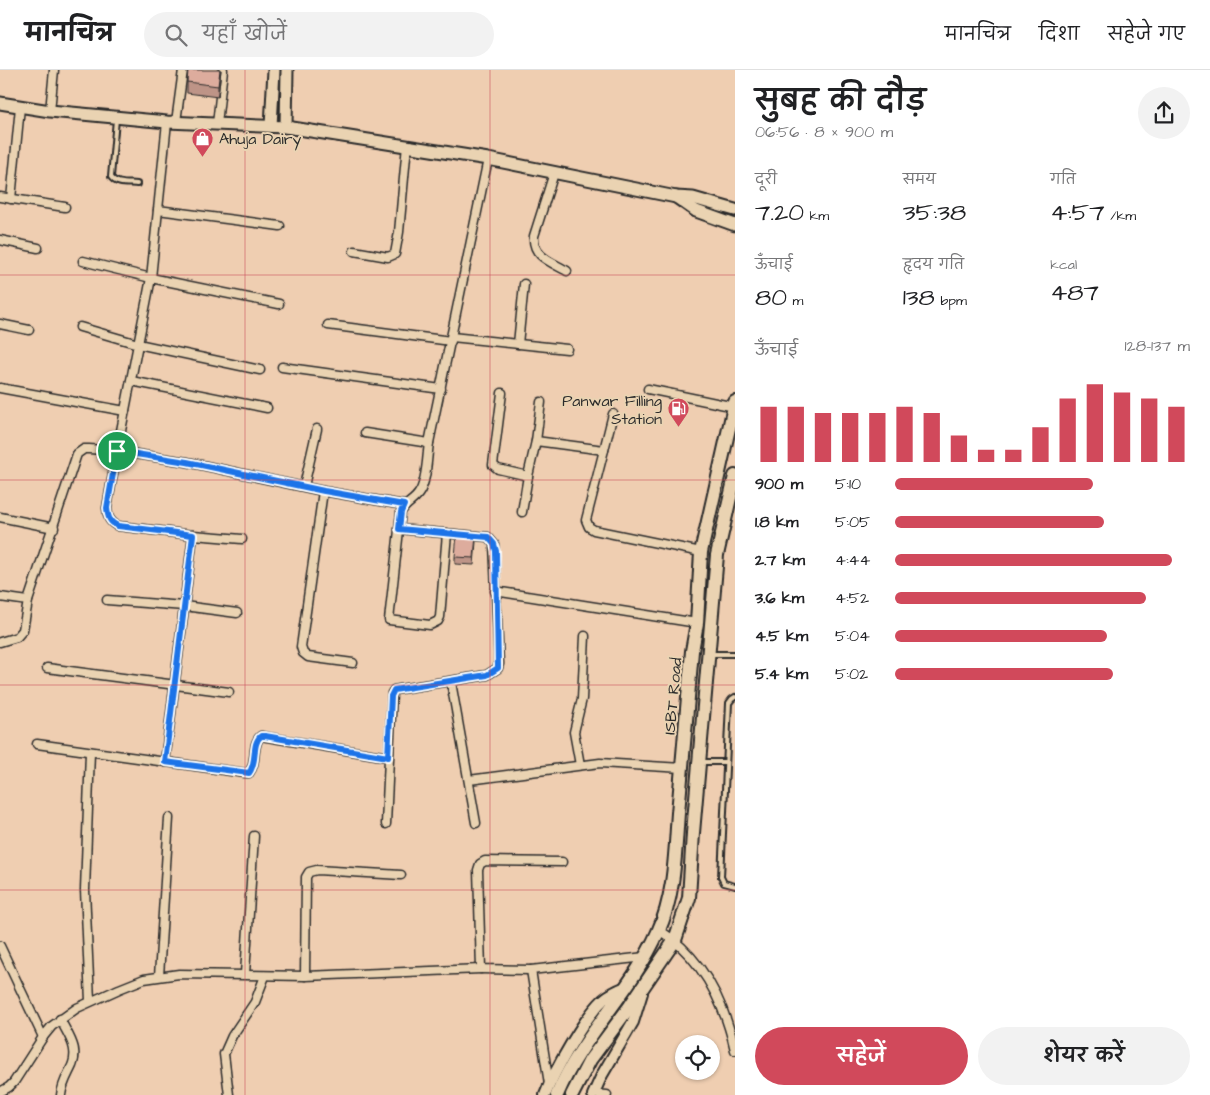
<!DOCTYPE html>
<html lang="hi">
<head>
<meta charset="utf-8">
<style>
  :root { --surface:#fff; --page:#f2f2f2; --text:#202124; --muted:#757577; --line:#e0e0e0; --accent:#d1495b }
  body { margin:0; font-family:"Architects Daughter","Playpen Sans Deva",sans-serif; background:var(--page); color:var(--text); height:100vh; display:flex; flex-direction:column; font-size:19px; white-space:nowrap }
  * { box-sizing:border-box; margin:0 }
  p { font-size:16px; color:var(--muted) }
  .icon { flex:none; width:28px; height:28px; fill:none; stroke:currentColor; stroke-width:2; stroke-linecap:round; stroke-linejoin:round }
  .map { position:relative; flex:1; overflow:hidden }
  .side { display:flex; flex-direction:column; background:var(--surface); width:475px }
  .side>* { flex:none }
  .tools { position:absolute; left:675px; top:965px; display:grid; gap:10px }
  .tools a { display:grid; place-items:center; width:45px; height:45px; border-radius:50%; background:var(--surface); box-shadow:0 1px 4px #0004; font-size:25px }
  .pin { position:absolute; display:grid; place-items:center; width:42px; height:42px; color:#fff; margin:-21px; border:2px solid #fff; border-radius:50%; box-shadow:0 1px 5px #0007 }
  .round { display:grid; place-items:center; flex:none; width:52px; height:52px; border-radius:26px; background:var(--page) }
  .overview { display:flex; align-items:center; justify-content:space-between; height:85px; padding:0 20px }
  h1 { font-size:28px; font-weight:600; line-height:38px }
  .metrics { display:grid; grid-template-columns:repeat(3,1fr); gap:8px; height:85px; padding:5px 20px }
  .metrics div { display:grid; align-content:center }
  .metrics b { font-size:25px; font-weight:600 }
  .metrics small { font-size:14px; font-weight:400 }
  .metrics p { font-size:14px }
  .chart { height:140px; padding:10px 20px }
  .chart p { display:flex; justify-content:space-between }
  .chart svg { width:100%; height:90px; margin-top:5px; stroke:var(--accent); stroke-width:6 }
  .button { display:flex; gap:10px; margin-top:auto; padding:10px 20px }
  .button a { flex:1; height:58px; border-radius:30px; background:var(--accent); color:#fff; font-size:20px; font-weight:600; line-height:58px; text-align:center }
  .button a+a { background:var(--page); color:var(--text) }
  ul { padding:0 20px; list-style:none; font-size:16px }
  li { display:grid; grid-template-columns:80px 60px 1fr; align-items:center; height:38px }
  li i { height:12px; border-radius:6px; background:var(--accent) }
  header { display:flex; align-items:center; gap:30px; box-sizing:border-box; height:70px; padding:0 25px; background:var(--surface); border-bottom:1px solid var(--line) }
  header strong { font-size:24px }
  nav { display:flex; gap:28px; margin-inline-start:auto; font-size:18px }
  .search { width:350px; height:45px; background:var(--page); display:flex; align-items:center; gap:12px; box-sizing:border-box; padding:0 18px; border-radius:28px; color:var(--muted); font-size:19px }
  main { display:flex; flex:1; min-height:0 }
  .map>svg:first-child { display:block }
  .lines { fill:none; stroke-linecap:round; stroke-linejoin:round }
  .service-casing { stroke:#2b2b2b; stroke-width:8 }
  .minor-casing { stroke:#2b2b2b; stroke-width:11 }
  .tertiary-casing { stroke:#2b2b2b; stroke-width:14 }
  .secondary-casing { stroke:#2b2b2b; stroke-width:15 }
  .trunk-casing { stroke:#2b2b2b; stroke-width:16 }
  .service { stroke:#ead3b2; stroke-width:4 }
  .minor { stroke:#ead3b2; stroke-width:8 }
  .tertiary { stroke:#ead3b2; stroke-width:10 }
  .secondary { stroke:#ead3b2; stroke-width:11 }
  .trunk { stroke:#ead3b2; stroke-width:12 }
  .wall { fill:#be9487; stroke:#2b2b2b }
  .shaded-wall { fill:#9b786e; stroke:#2b2b2b }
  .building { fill:#ddac9d; stroke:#2b2b2b }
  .route-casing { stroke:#fff; stroke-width:10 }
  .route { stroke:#1a73e8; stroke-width:6 }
  .grid { fill:none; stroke:#c94859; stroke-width:1; stroke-opacity:0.55 }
  .labels { text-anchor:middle; stroke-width:4; stroke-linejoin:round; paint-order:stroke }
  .poi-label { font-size:16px; fill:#2b2b2b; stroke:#ead3b2; text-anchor:start }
  .street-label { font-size:16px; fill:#2b2b2b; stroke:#ead3b2 }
</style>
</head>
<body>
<header>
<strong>मानचित्र</strong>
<div class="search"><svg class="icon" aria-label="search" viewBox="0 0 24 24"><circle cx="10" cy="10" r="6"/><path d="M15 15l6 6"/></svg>यहाँ खोजें</div>
<nav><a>मानचित्र</a><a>दिशा</a><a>सहेजे गए</a></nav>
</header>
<main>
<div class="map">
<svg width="735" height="1025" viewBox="0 0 735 1025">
  <rect width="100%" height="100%" fill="#efceb1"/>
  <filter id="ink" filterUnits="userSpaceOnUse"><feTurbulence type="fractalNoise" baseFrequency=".02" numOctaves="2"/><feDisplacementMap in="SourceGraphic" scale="10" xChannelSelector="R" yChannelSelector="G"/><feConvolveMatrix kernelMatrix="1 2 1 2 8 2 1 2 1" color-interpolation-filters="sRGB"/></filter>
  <g filter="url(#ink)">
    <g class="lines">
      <defs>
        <g id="service">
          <path d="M116 49 111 107C116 115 129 113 137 114"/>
          <polyline points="710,584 735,584"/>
          <polyline points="735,627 732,629 729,633 721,807 724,813 735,816"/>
          <polyline points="700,692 725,692"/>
        </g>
        <g id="minor">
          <polyline points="50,41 54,0"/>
          <path d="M167 52 151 208 117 381 107 438C108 447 109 452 118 456L193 465 242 469"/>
          <polyline points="176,52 183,0"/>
          <polyline points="217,54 223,0"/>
          <path d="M554 103 534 166C532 187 552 192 567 201"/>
          <polyline points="0,127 65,137"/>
          <polyline points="11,129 20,37"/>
          <polyline points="158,140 280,156"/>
          <polyline points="0,170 38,178"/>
          <polyline points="354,181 388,187 395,184 399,162 407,75"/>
          <polyline points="83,191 151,208 279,234"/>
          <polyline points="0,254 29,260"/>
          <polyline points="328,255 451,271"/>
          <polyline points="80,257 138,274 260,300"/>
          <polyline points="452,267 567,279"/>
          <polyline points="518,274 524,214"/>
          <polyline points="282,297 441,319"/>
          <polyline points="131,311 267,338"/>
          <polyline points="0,318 125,341"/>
          <polyline points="648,319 735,337"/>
          <polyline points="502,323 493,395 498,399 528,406 536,371 604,380 613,344"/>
          <polyline points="365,363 429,373"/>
          <polyline points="536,371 541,332"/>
          <polyline points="604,380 586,450 589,457 594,460 701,482"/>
          <polyline points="304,416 317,359"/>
          <polyline points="323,421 301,577 303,583 308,587 353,593"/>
          <polyline points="522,442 528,406"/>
          <polyline points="0,447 54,458"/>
          <path d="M447 463 440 547 438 551 430 555 389 550 401 442C405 434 414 431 419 423 427 412 427 386 429 373L488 89"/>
          <polyline points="495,521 697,553"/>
          <polyline points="0,527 28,531"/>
          <polyline points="107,530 184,536 237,543"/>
          <polyline points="0,572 17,567 23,560 28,531 77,384 84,379 89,379 117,381 187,392 323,421 404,435"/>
          <polyline points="47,598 229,622"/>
          <polyline points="451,612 476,753"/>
          <path d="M37 674 245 703H249C258 692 251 674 261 666L388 687"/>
          <polyline points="165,692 193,465"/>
          <polyline points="580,695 574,662 582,629 585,566"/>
          <polyline points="469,710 600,693 682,698"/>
          <polyline points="386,754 392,623 394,620 400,619 487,605 498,598 499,594 494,474 488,467 399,459"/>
          <polyline points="562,792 485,791 480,794 478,800 481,899 531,900 645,887"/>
          <path d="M659 860C703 887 724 932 735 980"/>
          <polyline points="0,876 43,967"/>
          <polyline points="531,900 549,1014"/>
          <polyline points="245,904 254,766"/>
          <polyline points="159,906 169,748"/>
          <polyline points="305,906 481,899"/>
          <polyline points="90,931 85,820 90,682"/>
          <path d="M60 949C69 967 81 980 70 1000 66 1008 62 1015 61 1025"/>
          <polyline points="0,1022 9,1017 14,1012 43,967 52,956 77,938 119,919 144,909 179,904 305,906 306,807 309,802 317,800 401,805"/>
          <polyline points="594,1024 607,1025"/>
          <polyline points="229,1025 224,984 232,966 255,932 265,906"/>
        </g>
        <g id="tertiary">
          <path d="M545 1025C555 1000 584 948 603 930 610 924 618 920 626 917"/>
          <polyline points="593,1025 602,1005 633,952 642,923"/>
        </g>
        <g id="secondary">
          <polyline points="0,33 50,41 167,52 286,57 488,89 676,127 693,128 735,140"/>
          <polyline points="271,56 274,0"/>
          <polyline points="286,57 287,0"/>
          <polyline points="676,127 696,141 735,155"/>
        </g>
        <g id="trunk">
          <path d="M557 1025C582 965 632 921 658 862 675 825 675 783 678 743 683 689 687 635 692 581L697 553 701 482 735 332"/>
          <polyline points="572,1025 590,990 630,936 675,870 689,828 693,763 717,485 735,406"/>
        </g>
      </defs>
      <use href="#service" class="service-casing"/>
      <use href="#minor" class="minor-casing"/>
      <use href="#tertiary" class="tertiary-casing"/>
      <use href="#secondary" class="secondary-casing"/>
      <use href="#trunk" class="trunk-casing"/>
      <use href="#service" class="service"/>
      <use href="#minor" class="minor"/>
      <use href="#tertiary" class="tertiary"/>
      <use href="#secondary" class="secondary"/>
      <use href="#trunk" class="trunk"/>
    </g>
    <g class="wall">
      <polygon points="221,0 218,27 187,23 187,12"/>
      <polygon points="476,472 474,495 455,494 455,487"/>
    </g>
    <polygon class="shaded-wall" points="220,0 221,0 218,27 218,16"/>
    <g class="building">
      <polygon points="188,0 220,0 218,16 187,12"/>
      <polygon points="457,464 476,465 474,488 455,487"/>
    </g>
  </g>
  <g class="lines" filter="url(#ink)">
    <defs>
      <path id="route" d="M117 381 187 392 324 421 404 435 401 442 399 459 488 467 494 474 496 481 498 598 487 605 394 620 391 626 388 687 265 666H261C251 674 258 692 249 703L165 692 193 465 118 456C109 452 108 447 107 438Z"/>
    </defs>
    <use href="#route" class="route-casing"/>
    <use href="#route" class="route"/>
  </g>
  <path class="grid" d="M245 0V1025M490 0V1025M0 205H735M0 410H735M0 615H735M0 820H735"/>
  <defs>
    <symbol id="shop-pin" viewBox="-11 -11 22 30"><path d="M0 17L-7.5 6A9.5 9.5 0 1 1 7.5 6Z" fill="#d1495b" stroke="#ead3b2"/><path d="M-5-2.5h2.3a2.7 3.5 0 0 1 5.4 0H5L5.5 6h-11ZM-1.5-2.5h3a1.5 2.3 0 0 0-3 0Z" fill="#fff"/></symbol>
    <symbol id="fuel-pin" viewBox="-11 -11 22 30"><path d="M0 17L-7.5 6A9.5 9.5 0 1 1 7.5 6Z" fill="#d1495b" stroke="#ead3b2"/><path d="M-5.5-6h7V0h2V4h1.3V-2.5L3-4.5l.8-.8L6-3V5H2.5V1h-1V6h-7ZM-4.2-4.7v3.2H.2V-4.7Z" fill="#fff"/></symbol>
  </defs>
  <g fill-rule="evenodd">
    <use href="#shop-pin" x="190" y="56" width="25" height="34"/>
    <use href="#fuel-pin" x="666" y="326" width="25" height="34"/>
  </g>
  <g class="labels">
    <g class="poi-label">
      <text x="219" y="74">Ahuja Dairy</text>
      <text x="662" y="336" text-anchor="end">Panwar Filling<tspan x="662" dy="18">Station</tspan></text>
    </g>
    <g class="street-label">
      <text transform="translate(672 626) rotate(-85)" y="6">ISBT Road</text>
    </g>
  </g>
</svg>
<div class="tools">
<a><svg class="icon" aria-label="locate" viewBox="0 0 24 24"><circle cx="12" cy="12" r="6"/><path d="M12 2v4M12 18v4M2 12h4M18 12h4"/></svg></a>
</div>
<div class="pin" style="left:117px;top:381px;background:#1e9e55"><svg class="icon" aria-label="arrive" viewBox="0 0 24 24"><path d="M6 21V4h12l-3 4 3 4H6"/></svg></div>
</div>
<section class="side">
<div class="overview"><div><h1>सुबह की दौड़</h1><p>06:56 · 8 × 900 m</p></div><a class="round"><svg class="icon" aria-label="share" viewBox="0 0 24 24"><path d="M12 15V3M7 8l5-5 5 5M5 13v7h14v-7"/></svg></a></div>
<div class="metrics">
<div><p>दूरी</p><b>7.20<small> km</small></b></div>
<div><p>समय</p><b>35:38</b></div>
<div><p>गति</p><b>4:57<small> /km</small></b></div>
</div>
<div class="metrics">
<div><p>ऊँचाई</p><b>80<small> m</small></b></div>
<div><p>हृदय गति</p><b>138<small> bpm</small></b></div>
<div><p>kcal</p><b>487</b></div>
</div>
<div class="chart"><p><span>ऊँचाई</span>128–137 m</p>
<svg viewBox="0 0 160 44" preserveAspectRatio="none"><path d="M5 44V17M15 44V17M25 44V20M35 44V20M45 44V20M55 44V17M65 44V20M75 44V31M85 44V38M95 44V38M105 44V27M115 44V13M125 44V6M135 44V10M145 44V13M155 44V17"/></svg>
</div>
<ul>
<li><b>900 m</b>5:10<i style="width:67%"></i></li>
<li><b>1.8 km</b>5:05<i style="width:71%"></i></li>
<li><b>2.7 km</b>4:44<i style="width:94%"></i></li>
<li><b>3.6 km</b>4:52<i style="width:85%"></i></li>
<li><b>4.5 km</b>5:04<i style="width:72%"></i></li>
<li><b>5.4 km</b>5:02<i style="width:74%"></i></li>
</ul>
<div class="button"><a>सहेजें</a><a>शेयर करें</a></div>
</section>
</main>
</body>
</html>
